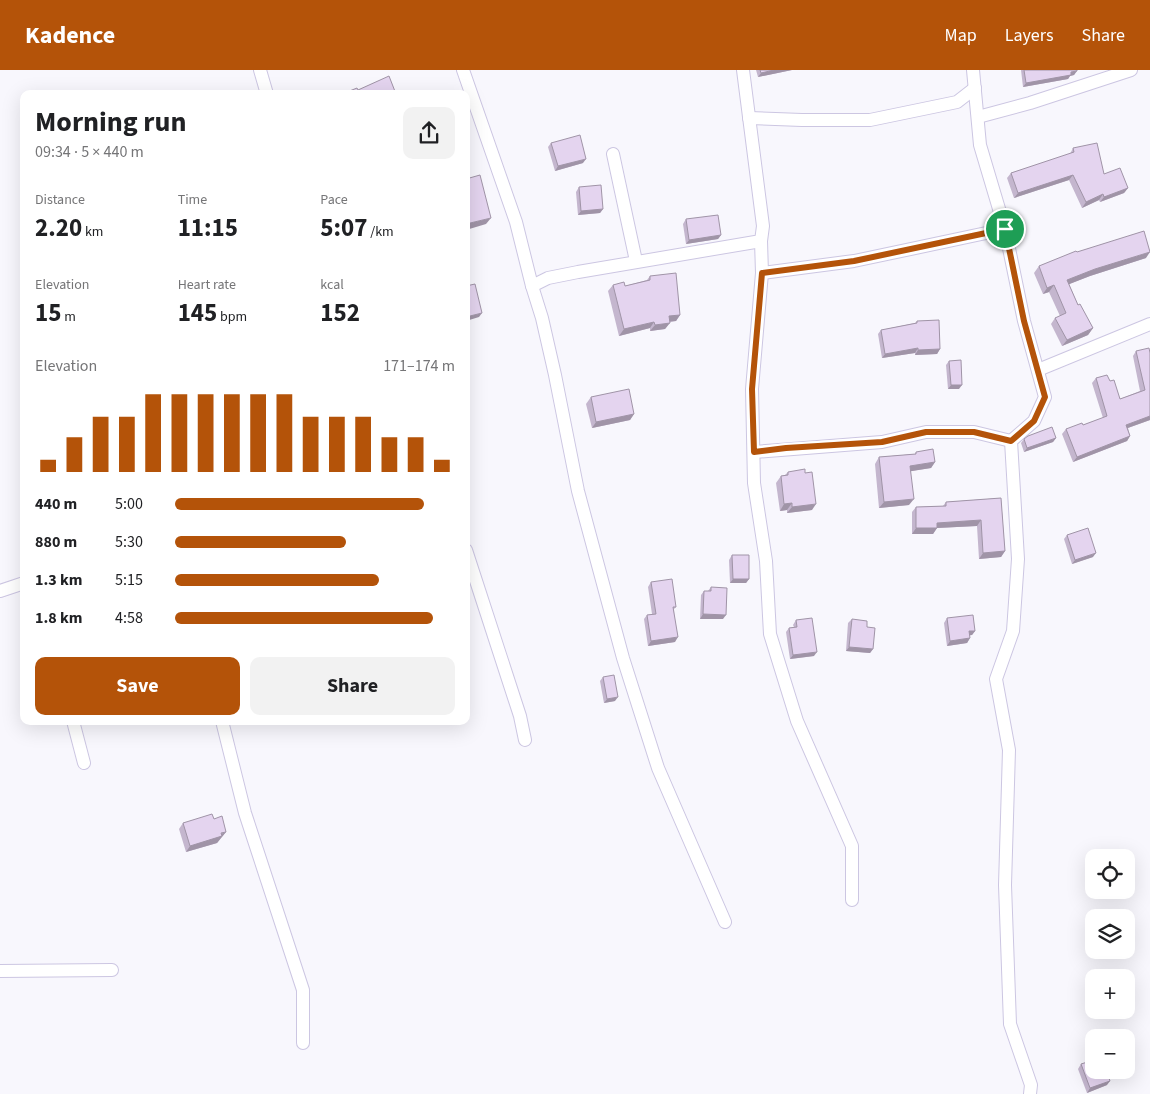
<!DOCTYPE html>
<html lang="en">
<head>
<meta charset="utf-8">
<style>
  :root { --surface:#fff; --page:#f2f2f2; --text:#202124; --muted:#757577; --accent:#b45309 }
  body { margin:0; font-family:"Source Sans 3",sans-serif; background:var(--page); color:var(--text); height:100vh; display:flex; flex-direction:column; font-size:19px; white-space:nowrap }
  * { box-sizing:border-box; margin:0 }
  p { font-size:16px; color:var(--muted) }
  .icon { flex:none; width:28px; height:28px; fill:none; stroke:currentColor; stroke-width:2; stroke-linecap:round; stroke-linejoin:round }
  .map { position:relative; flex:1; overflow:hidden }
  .sheet { position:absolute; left:20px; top:20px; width:450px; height:635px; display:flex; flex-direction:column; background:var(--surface); border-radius:10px; box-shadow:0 5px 20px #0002 }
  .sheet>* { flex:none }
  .buttons { position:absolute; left:1085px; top:779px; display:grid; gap:10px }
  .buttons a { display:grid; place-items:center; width:50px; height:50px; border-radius:10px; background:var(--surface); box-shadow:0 5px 20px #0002; font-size:25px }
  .pin { position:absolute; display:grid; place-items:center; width:42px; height:42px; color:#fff; margin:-21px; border:2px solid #fff; border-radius:50%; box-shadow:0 1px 5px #0007 }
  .round { display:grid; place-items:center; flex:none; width:52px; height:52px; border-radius:10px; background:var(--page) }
  .head { display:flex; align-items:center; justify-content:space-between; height:85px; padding:0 15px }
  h1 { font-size:28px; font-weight:700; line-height:38px }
  .figures { display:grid; grid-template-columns:repeat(3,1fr); gap:8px; height:85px; padding:5px 15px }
  .figures div { display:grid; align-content:center }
  .figures b { font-size:25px; font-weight:700 }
  .figures small { font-size:14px; font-weight:400 }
  .figures p { font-size:14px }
  .chart { height:140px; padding:10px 15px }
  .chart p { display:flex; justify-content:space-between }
  .chart svg { width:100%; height:90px; margin-top:5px; stroke:var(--accent); stroke-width:6 }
  .cta { display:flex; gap:10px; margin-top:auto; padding:10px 15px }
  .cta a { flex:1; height:58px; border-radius:10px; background:var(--accent); color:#fff; font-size:20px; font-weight:700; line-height:58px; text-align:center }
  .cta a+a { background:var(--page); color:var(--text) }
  ul { padding:0 15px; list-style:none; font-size:16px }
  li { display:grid; grid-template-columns:80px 60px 1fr; align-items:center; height:38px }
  li i { height:12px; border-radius:6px; background:var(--accent) }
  header { display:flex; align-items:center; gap:30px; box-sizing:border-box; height:70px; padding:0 25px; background:var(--accent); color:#fff }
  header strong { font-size:24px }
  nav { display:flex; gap:28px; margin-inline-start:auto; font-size:18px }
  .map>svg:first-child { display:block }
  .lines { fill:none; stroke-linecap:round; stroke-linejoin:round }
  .minor-casing { stroke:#ccc6e2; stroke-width:14 }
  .minor { stroke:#fff; stroke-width:12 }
  .wall { fill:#c4b6ce }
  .shaded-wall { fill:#a094a7 }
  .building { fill:#e4d4ef; stroke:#a094a7 }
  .route-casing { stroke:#fff; stroke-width:10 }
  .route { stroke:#b45309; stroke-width:6 }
</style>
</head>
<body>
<header>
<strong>Kadence</strong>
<nav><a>Map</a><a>Layers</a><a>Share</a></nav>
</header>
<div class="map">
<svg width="1150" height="1024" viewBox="0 0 1150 1024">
  <rect width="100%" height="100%" fill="#f8f7fd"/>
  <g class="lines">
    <defs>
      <g id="minor">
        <polyline points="260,0 267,24"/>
        <polyline points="463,0 516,152 532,216"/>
        <polyline points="973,0 980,75 1005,159 1024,251 1045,327 1034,351 1011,371 1018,489 1013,561 996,609 1009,680 1005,815 1010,954 1031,1015 1030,1024"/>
        <polyline points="978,47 1030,33 1131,0"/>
        <polyline points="749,48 802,50 870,50 957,32 975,18"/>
        <polyline points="613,84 636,191"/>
        <polyline points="761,171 762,203 752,319 754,413 766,491 770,564 797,651 852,776 852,830"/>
        <polyline points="762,203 854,191 1005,159"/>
        <polyline points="1038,300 1150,254"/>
        <polyline points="754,382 882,372 926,362 974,362 1011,371"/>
        <polyline points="466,480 520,646 525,670"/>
        <polyline points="0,521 24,513"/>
        <polyline points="73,651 84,693"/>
        <polyline points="222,651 245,743 303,920 303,973"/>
        <polyline points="725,852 658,698 623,588 578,421 555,305 542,248 532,216 548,208 578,202 761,171 763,156 743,0"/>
        <polyline points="0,901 112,900"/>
      </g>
    </defs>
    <use href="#minor" class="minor-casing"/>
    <use href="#minor" class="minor"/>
  </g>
  <g class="wall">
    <polygon points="756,0 792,0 758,7"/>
    <polygon points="1021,0 1077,0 1074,5 1070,6 1068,9 1023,17"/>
    <polygon points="551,73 583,93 555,101 548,77"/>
    <polygon points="1073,78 1104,104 1128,118 1124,123 1100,132 1099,130 1082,138 1069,110 1014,128 1007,108 1011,103 1070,84"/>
    <polygon points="579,117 603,139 600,143 578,145 576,122"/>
    <polygon points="686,149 721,165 718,169 686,174 683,154"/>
    <polygon points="1077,182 1146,188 1090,206 1069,214 1078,235 1093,258 1088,265 1062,276 1051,254 1055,248 1060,246 1049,222 1043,224 1034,203 1039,196"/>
    <polygon points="650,206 680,245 676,251 670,252 665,259 650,261 650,258 619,266 608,221 613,215 625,216 647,210"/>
    <polygon points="917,251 940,279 937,284 915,285 915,283 882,288 878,264 881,260 915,253"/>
    <polygon points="1136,281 1150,283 1150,350 1128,358 1130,366 1127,371 1073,392 1062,364 1066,359 1083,355 1103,348 1092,313 1096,308 1110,311 1120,329 1140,321 1133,286"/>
    <polygon points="949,291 959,319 948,319 946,295"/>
    <polygon points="591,327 634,344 630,350 592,358 586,334"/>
    <polygon points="1056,368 1053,372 1024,382 1021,373 1024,369"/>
    <polygon points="916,382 935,392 931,398 911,401 909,435 879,438 875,394 879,387 915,384"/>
    <polygon points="788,402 812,440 787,443 787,440 780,441 776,413 781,406 785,405"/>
    <polygon points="1001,428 1005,481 1001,487 979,489 977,456 937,458 933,464 912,464 912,442 916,437 943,436 946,432"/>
    <polygon points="1067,465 1093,487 1072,494 1064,469"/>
    <polygon points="732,485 749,509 746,513 730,513 729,490"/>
    <polygon points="651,512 676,537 674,539 675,572 648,576 644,549 647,545 652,544 648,517"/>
    <polygon points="711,517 723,549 700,549 701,525 704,521 708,521"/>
    <polygon points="947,548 975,561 972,565 970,565 970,568 967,573 947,576 944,553"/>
    <polygon points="852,549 867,557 873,579 870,583 846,581 848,553"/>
    <polygon points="796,550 814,586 790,589 786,562 789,558 794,557 793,555"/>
    <polygon points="603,607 615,631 604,633 600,611"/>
    <polygon points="214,749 226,762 221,768 217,773 186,782 179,759 183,753"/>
    <polygon points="1081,994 1107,1015 1087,1023 1078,999"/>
  </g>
  <g class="shaded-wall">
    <polygon points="774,0 792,0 758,7 761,3"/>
    <polygon points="1077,1 1074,5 1070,6 1068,9 1023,17 1026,13"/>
    <polygon points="586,89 583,93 555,101 558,96"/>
    <polygon points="1073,105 1069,110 1014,128 1018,123"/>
    <polygon points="1128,118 1124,123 1100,132 1104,127"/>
    <polygon points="1103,124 1099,130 1082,138 1086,132"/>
    <polygon points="603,139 600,143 578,145 581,141"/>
    <polygon points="491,148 486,154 466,160 466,154"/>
    <polygon points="721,165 718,169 686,174 689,170"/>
    <polygon points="1150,182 1146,188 1090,206 1062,217 1067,210 1095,199"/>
    <polygon points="1054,215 1049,222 1043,224 1047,218"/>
    <polygon points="482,243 479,247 466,251 466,247"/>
    <polygon points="680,245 676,251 664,252 669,246"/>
    <polygon points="654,252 650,258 619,266 624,259"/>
    <polygon points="670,253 665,259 650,261 655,255"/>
    <polygon points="1093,258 1088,265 1062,276 1067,270"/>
    <polygon points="918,278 915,283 882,288 885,284"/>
    <polygon points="940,279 937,284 915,285 918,280"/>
    <polygon points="951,315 962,315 959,319 948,319"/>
    <polygon points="634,344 630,350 592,358 596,352"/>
    <polygon points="1150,346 1150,350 1122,360 1126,355"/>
    <polygon points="1130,366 1127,371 1073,392 1077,387"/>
    <polygon points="1056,368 1053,372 1024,382 1027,378"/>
    <polygon points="935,392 931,398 906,402 910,396"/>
    <polygon points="914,429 909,435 879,438 884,432"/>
    <polygon points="792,433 787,440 780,441 784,434"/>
    <polygon points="816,434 812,440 787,443 792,437"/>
    <polygon points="981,450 977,456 937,458 933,464 912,464 916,458 937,453"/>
    <polygon points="1005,481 1001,487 979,489 983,483"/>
    <polygon points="1096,483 1093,487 1072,494 1075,490"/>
    <polygon points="733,509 749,509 746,513 730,513"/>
    <polygon points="703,544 726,545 723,549 700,549"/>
    <polygon points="969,561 975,561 972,565 966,566"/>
    <polygon points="678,567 675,572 648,576 651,571"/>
    <polygon points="970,568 967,573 947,576 950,571"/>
    <polygon points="849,577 873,579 870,583 846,581"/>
    <polygon points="817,582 814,586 790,589 793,585"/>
    <polygon points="618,627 615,631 604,633 607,629"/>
    <polygon points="226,762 217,773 186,782 190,776"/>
    <polygon points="1110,1011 1107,1015 1087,1023 1090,1018"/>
  </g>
  <g class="building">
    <polygon points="760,0 774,0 761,3"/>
    <polygon points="1024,0 1077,0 1077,1 1071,2 1071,5 1026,13"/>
    <polygon points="389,6 396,24 348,24 347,22 357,18 358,20"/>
    <polygon points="580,65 586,89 558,96 551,73"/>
    <polygon points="1097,73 1104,104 1120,98 1128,118 1104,127 1103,124 1086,132 1073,105 1018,123 1011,103 1074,82 1073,78"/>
    <polygon points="480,105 491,148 466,154 466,109"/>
    <polygon points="601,115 603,139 581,141 579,117"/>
    <polygon points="718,145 721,165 689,170 686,149"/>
    <polygon points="1144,161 1150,182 1095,199 1067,210 1078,235 1080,234 1093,258 1067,270 1055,248 1066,243 1054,215 1047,218 1039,196 1076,181 1077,182"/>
    <polygon points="676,203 680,245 669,246 670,253 655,255 654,252 624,259 613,215 624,212 625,216 650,210 650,206"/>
    <polygon points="475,214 482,243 466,247 466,216"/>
    <polygon points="939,250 940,279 918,280 918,278 885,284 881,260 917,253 917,251"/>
    <polygon points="1149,278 1150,283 1150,346 1126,355 1130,366 1077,387 1066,359 1082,353 1083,355 1107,346 1096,308 1107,305 1110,311 1114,310 1120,329 1145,320 1136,281"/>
    <polygon points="961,290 962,315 951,315 949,291"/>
    <polygon points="629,319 634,344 596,352 591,327"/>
    <polygon points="1052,357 1056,368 1027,378 1024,369 1028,366"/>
    <polygon points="933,379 935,392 910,396 914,429 884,432 879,387 916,384 916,382"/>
    <polygon points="805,399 805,403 812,402 816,434 792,437 792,433 784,434 781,406 788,405 788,402"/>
    <polygon points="1001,428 1005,481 983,483 981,450 937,453 937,458 916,458 916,437 946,436 946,432"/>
    <polygon points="1088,458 1096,483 1075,490 1067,465"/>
    <polygon points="732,485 749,485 749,509 733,509"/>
    <polygon points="672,509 676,537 673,537 678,567 651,571 647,545 656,544 651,512"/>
    <polygon points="711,517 727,518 726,545 703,544 704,521 711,521"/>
    <polygon points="973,545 975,561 969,561 970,568 950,571 947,548"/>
    <polygon points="812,548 817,582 793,585 789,558 797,557 796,550"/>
    <polygon points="852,549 867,551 867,557 875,558 873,579 849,577"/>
    <polygon points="614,605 618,627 607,629 603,607"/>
    <polygon points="212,744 214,749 222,746 226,762 221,763 222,766 190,776 183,753"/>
    <polygon points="1094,990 1094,1000 1106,1000 1110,1011 1090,1018 1081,994"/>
  </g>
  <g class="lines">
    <defs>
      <polygon id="route" points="1005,159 1024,251 1045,327 1034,351 1011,371 974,362 926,362 882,372 786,378 754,382 752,319 762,203 854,191"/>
    </defs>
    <use href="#route" class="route-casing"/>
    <use href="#route" class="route"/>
  </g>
</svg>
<div class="buttons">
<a><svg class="icon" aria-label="locate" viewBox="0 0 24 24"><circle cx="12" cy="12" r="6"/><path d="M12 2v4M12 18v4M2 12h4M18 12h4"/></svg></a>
<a><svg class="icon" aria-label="layers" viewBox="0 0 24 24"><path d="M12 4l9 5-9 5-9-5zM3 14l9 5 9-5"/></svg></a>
<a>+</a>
<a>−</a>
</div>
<div class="pin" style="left:1005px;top:159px;background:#1e9e55"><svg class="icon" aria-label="arrive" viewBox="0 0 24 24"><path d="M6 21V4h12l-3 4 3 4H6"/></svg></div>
<section class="sheet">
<div class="head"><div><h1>Morning run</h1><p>09:34 · 5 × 440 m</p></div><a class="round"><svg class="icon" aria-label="share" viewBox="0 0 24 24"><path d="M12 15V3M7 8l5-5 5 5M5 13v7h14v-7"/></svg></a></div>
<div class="figures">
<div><p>Distance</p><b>2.20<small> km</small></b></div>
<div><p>Time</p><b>11:15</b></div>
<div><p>Pace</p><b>5:07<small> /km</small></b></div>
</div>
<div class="figures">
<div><p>Elevation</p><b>15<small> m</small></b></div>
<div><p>Heart rate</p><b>145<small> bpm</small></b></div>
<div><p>kcal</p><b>152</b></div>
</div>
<div class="chart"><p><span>Elevation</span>171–174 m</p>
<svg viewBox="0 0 160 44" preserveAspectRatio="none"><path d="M5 44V38M15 44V27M25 44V17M35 44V17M45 44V6M55 44V6M65 44V6M75 44V6M85 44V6M95 44V6M105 44V17M115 44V17M125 44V17M135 44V27M145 44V27M155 44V38"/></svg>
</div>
<ul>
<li><b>440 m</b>5:00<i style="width:89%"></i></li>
<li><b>880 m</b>5:30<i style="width:61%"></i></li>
<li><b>1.3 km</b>5:15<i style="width:73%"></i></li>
<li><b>1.8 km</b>4:58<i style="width:92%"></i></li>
</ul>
<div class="cta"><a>Save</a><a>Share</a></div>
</section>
</div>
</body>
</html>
